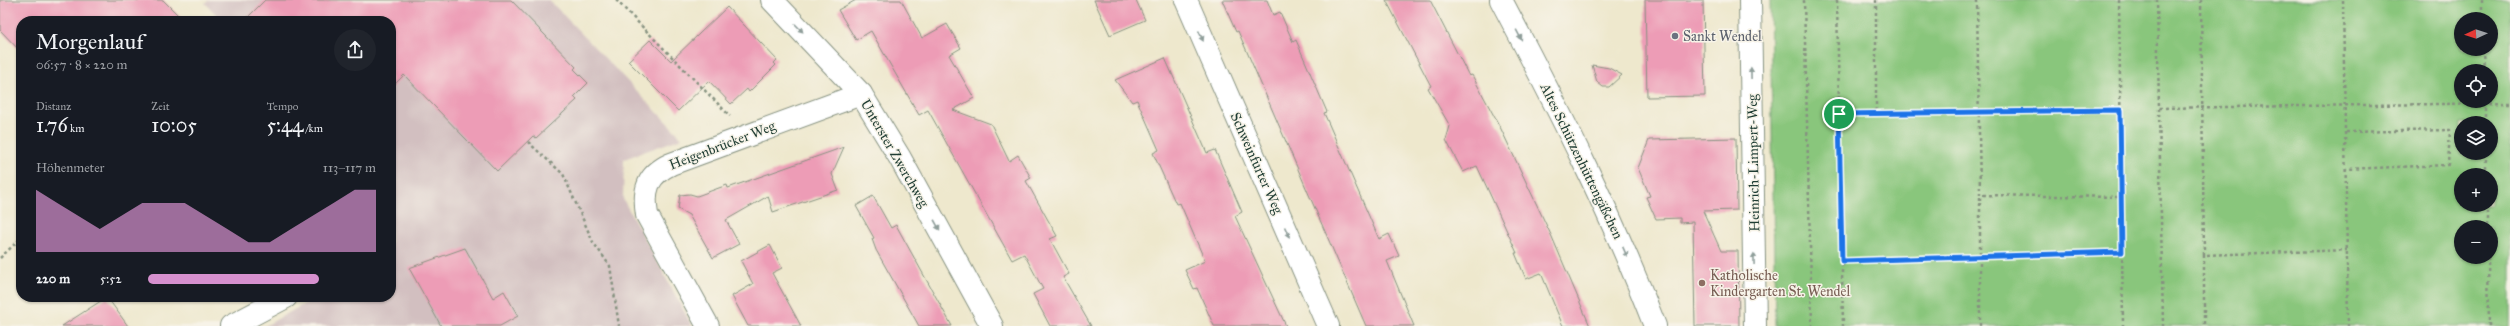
<!DOCTYPE html>
<html lang="de">
<head>
<meta charset="utf-8">
<style>
  :root { --surface:#171b24; --page:#20242c; --text:#f1f3f6; --muted:#9ea1a6; --accent:#d690ce }
  body { margin:0; font-family:"IM FELL Great Primer",serif; background:var(--page); color:var(--text); height:100vh; display:flex; flex-direction:column; font-size:15px; white-space:nowrap }
  * { box-sizing:border-box; margin:0 }
  p { font-size:13px; color:var(--muted) }
  .icon { flex:none; width:22px; height:22px; fill:none; stroke:currentColor; stroke-width:2; stroke-linecap:round; stroke-linejoin:round }
  .map { position:relative; flex:1; overflow:hidden }
  .sheet { position:absolute; left:16px; top:16px; width:380px; height:286px; display:flex; flex-direction:column; background:var(--surface); border-radius:16px; box-shadow:0 1px 3px #0004 }
  .sheet>* { flex:none }
  .needle { width:26px; rotate:267deg }
  .fabs { position:absolute; left:2454px; top:12px; display:grid; gap:8px }
  .fabs a { display:grid; place-items:center; width:44px; height:44px; border-radius:50%; background:var(--surface); box-shadow:0 1px 3px #0004; font-size:20px }
  .pin { position:absolute; display:grid; place-items:center; width:34px; height:34px; color:#fff; margin:-17px; border:2px solid #fff; border-radius:50%; box-shadow:0 1px 4px #0007 }
  .round { display:grid; place-items:center; flex:none; width:42px; height:42px; border-radius:21px; background:var(--page) }
  .headline { display:flex; align-items:center; justify-content:space-between; height:68px; padding:0 20px }
  h1 { font-size:22px; font-weight:600; line-height:30px }
  .stats { display:grid; grid-template-columns:repeat(3,1fr); gap:6px; height:68px; padding:4px 20px }
  .stats div { display:grid; align-content:center }
  .stats b { font-size:20px; font-weight:600 }
  .stats small { font-size:11px; font-weight:400 }
  .stats p { font-size:11px }
  .chart { height:112px; padding:8px 20px }
  .chart p { display:flex; justify-content:space-between }
  .chart svg { width:100%; height:72px; margin-top:4px; fill:var(--accent); opacity:.7 }
  ul { padding:0 20px; list-style:none; font-size:13px }
  li { display:grid; grid-template-columns:64px 48px 1fr; align-items:center; height:30px }
  li i { height:10px; border-radius:5px; background:var(--accent) }
  .map>svg:first-child { display:block }
  .industrial { fill:#d2bfc0 }
  .green { fill:#89c67c; stroke:#548258; fill-rule:evenodd }
  .building { fill:#ed9cb6 }
  .lines { fill:none; stroke-linecap:round; stroke-linejoin:round }
  .street-casing { stroke:#869280; stroke-width:24 }
  .path { stroke:#869280; stroke-width:2.5; stroke-dasharray:3 3; stroke-linecap:butt }
  .street { stroke:#fff; stroke-width:22 }
  .oneway { fill:#8f9e9a }
  .route-casing { stroke:#fff; stroke-width:8 }
  .route { stroke:#1a73e8; stroke-width:5 }
  .worship-dot { fill:#6b7280; stroke:#f7f3e8; stroke-width:1.5 }
  .education-dot { fill:#8d6e63; stroke:#f7f3e8; stroke-width:1.5 }
  .labels { text-anchor:middle; stroke-width:3; stroke-linejoin:round; paint-order:stroke }
  .worship-label { font-size:14px; fill:#5b616d; stroke:#f7f3e8; text-anchor:start }
  .street-label { font-size:14px; fill:#1f3d34; stroke:#f7f3e8 }
  .education-label { font-size:14px; fill:#785e54; stroke:#f7f3e8; text-anchor:start }
</style>
</head>
<body>
<div class="map">
<svg width="2510" height="326" viewBox="0 0 2510 326">
  <rect width="100%" height="100%" fill="#f7f3e8"/>
  <filter id="ink" filterUnits="userSpaceOnUse"><feTurbulence type="fractalNoise" baseFrequency=".025" numOctaves="2"/><feDisplacementMap in="SourceGraphic" scale="8" xChannelSelector="R" yChannelSelector="G"/><feConvolveMatrix kernelMatrix="1 2 1 2 8 2 1 2 1" color-interpolation-filters="sRGB"/></filter>
  <filter id="wash" filterUnits="userSpaceOnUse"><feTurbulence type="fractalNoise" baseFrequency=".012" numOctaves="4" result="noise"/><feDisplacementMap in="SourceGraphic" scale="16" xChannelSelector="R" yChannelSelector="G"/><feGaussianBlur stdDeviation="0.9" result="paint"/><feColorMatrix in="noise" values="0 0 0 0 0 0 0 0 0 0 0 0 0 0 0 0 0 1.4 0 .05"/><feComposite in="paint" operator="in"/></filter>
  <g filter="url(#wash)">
    <rect width="100%" height="100%" fill="#eee8cd"/>
    <polygon class="industrial" points="209,0 549,0 682,138 624,159 623,199 692,326 265,326 317,297 391,297 391,21 223,21 205,3"/>
    <path class="green" d="M1770 0H2510V326H1775ZM2461 19H2491V49H2461ZM2461 71H2491V101H2461ZM2461 123H2491V153H2461ZM2461 175H2491V205H2461ZM2461 227H2491V257H2461Z"/>
    <g id="blocks">
      <g class="building">
        <polygon points="0,0 163,0 184,21 21,21 21,52 0,30"/>
        <polygon points="265,0 511,0 576,67 574,69 588,83 574,97 577,100 536,138 533,136 497,171 404,75 391,88 391,21 244,21"/>
        <polygon points="856,0 901,0 922,38 947,24 961,48 949,55 974,98 953,110 991,124 1009,161 1018,155 1031,178 1026,181 1057,236 1050,239 1069,274 1063,277 1091,326 1050,326 1033,294 1043,289 1024,254 1012,260 928,110 919,115 871,31 856,40 838,10"/>
        <polygon points="1094,0 1136,0 1145,20 1110,35"/>
        <polygon points="1222,0 1267,0 1273,15 1280,12 1293,42 1296,40 1327,112 1324,113 1379,239 1389,234 1399,256 1387,261 1414,326 1366,326 1238,31 1236,32"/>
        <polygon points="1386,0 1430,0 1469,76 1472,75 1501,129 1552,237 1590,326 1563,326 1541,273 1526,279 1515,253 1517,253 1477,166 1463,172 1446,140 1450,126 1428,88 1431,86"/>
        <polygon points="1645,0 1703,0 1705,96 1647,97"/>
        <polygon points="727,7 777,60 774,63 776,65 749,92 747,89 731,104 709,81 678,111 628,61 650,40 671,61"/>
        <polygon points="1165,58 1207,153 1215,150 1242,212 1235,216 1286,326 1214,326 1197,288 1194,289 1185,270 1205,261 1180,203 1176,204 1153,153 1159,150 1137,100 1132,102 1115,80"/>
        <polygon points="1592,65 1609,68 1622,75 1609,87 1603,87 1597,82"/>
        <polygon points="1736,138 1737,210 1703,211 1721,251 1738,251 1739,326 1695,326 1693,222 1680,223 1680,218 1656,219 1646,197 1650,196 1638,168 1649,140"/>
        <polygon points="844,147 832,174 838,190 773,212 768,196 726,220 739,244 713,258 689,215 678,209 680,195 690,194 697,196 727,185 728,188"/>
        <polygon points="873,196 891,228 896,225 952,326 919,326 876,250 872,239 874,238 856,206"/>
        <polygon points="770,245 782,268 772,273 801,326 748,326 732,296 753,284 741,261"/>
        <polygon points="465,248 493,298 504,291 518,316 500,326 441,326 409,268"/>
        <polygon points="107,297 128,326 62,326"/>
      </g>
    </g>
  </g>
  <g filter="url(#ink)">
    <use href="#blocks" fill-opacity="0" stroke="#869280" stroke-width="1"/>
    <g class="lines">
      <defs>
        <g id="street">
          <polyline points="772,0 861,94 900,158 992,326"/>
          <polyline points="1186,0 1328,326"/>
          <path d="M1501 0C1558 108 1611 212 1655 326"/>
          <polyline points="1750,0 1755,326"/>
          <polyline points="231,326 286,297"/>
          <path d="M708 326 647 215C643 190 647 175 671 164L861 94"/>
        </g>
      </defs>
      <use href="#street" class="street-casing"/>
      <g class="path">
        <polyline points="616,0 730,116"/>
        <polyline points="1804,0 1812,326"/>
        <polyline points="1837,0 1843,326"/>
        <polyline points="1876,0 1876,114"/>
        <polyline points="1977,0 1980,195 2121,197"/>
        <polyline points="2119,0 2123,326"/>
        <polyline points="2157,0 2163,326"/>
        <polyline points="2201,0 2204,255 2347,250"/>
        <polyline points="2343,0 2348,326"/>
        <polyline points="2482,0 2482,19"/>
        <polyline points="2483,49 2484,71"/>
        <polyline points="2485,101 2485,123"/>
        <polyline points="2159,108 2510,103"/>
        <polyline points="1839,114 2120,110"/>
        <polyline points="2346,132 2450,130 2448,165 2346,169"/>
        <polyline points="528,142 563,174 593,242 610,266 619,326"/>
        <polyline points="2486,153 2486,175"/>
        <polyline points="2487,205 2487,227"/>
        <polyline points="2204,255 2204,326"/>
        <polyline points="2488,257 2489,326"/>
        <polyline points="0,258 21,238"/>
        <polyline points="1842,261 2122,252"/>
        <polyline points="1980,326 1980,195"/>
      </g>
      <use href="#street" class="street"/>
    </g>
    <defs><path id="oneway-solid" d="M-6-.8H1V-3.2L6.5 0L1 3.2V.8H-6Z"/></defs>
    <g class="oneway">
      <use href="#oneway-solid" transform="translate(799 28) rotate(46)"/>
      <use href="#oneway-solid" transform="translate(1519 35) rotate(62)"/>
      <use href="#oneway-solid" transform="translate(1201 36) rotate(66)"/>
      <use href="#oneway-solid" transform="translate(1751 73) rotate(-91)"/>
      <use href="#oneway-solid" transform="translate(937 225) rotate(61)"/>
      <use href="#oneway-solid" transform="translate(1287 232) rotate(66)"/>
      <use href="#oneway-solid" transform="translate(1625 252) rotate(66)"/>
      <use href="#oneway-solid" transform="translate(1754 259) rotate(-91)"/>
    </g>
  </g>
  <g class="lines" filter="url(#ink)">
    <defs>
      <polygon id="route" points="2120,110 2122,252 1842,261 1839,114"/>
    </defs>
    <use href="#route" class="route-casing"/>
    <use href="#route" class="route"/>
  </g>
  <circle class="worship-dot" cx="1675" cy="36" r="4"/>
  <circle class="education-dot" cx="1702" cy="283" r="4"/>
  <g class="labels">
    <g class="worship-label">
      <text x="1683" y="41">Sankt Wendel</text>
    </g>
    <g class="street-label">
      <text transform="translate(722 145) rotate(-21)" y="5">Heigenbrücker Weg</text>
      <text transform="translate(895 153) rotate(60)" y="5">Unterster Zwerchweg</text>
      <text transform="translate(1582 161) rotate(64)" y="5">Altes Schützenhüttengäßchen</text>
      <text transform="translate(1257 163) rotate(66)" y="5">Schweinfurter Weg</text>
      <text transform="translate(1753 163) rotate(-91)" y="5">Heinrich-Limpert-Weg</text>
    </g>
    <g class="education-label">
      <text x="1710" y="280">Katholische<tspan x="1710" dy="16">Kindergarten St. Wendel</tspan></text>
    </g>
  </g>
</svg>
<div class="fabs">
<a><svg class="needle" viewBox="-14 -14 28 28"><path d="M0-13l5 13h-10z" fill="#e53935"/><path d="M0 13l5-13h-10z" fill="#9ea1a6"/></svg></a>
<a><svg class="icon" aria-label="locate" viewBox="0 0 24 24"><circle cx="12" cy="12" r="6"/><path d="M12 2v4M12 18v4M2 12h4M18 12h4"/></svg></a>
<a><svg class="icon" aria-label="layers" viewBox="0 0 24 24"><path d="M12 4l9 5-9 5-9-5zM3 14l9 5 9-5"/></svg></a>
<a>+</a>
<a>−</a>
</div>
<div class="pin" style="left:1839px;top:114px;background:#1e9e55"><svg class="icon" aria-label="arrive" viewBox="0 0 24 24"><path d="M6 21V4h12l-3 4 3 4H6"/></svg></div>
<section class="sheet">
<div class="headline"><div><h1>Morgenlauf</h1><p>06:57 · 8 × 220 m</p></div><a class="round"><svg class="icon" aria-label="share" viewBox="0 0 24 24"><path d="M12 15V3M7 8l5-5 5 5M5 13v7h14v-7"/></svg></a></div>
<div class="stats">
<div><p>Distanz</p><b>1.76<small> km</small></b></div>
<div><p>Zeit</p><b>10:05</b></div>
<div><p>Tempo</p><b>5:44<small> /km</small></b></div>
</div>
<div class="chart"><p><span>Höhenmeter</span>113–117 m</p>
<svg viewBox="0 0 160 44" preserveAspectRatio="none"><path d="M0 44V6L10 14L20 22L30 30L40 22L50 14L60 14L70 14L80 22L90 30L100 38L110 38L120 30L130 22L140 14L150 6L160 6V44z"/></svg>
</div>
<ul>
<li><b>220 m</b>5:52<i style="width:75%"></i></li>
</ul>
</section>
</div>
</body>
</html>
